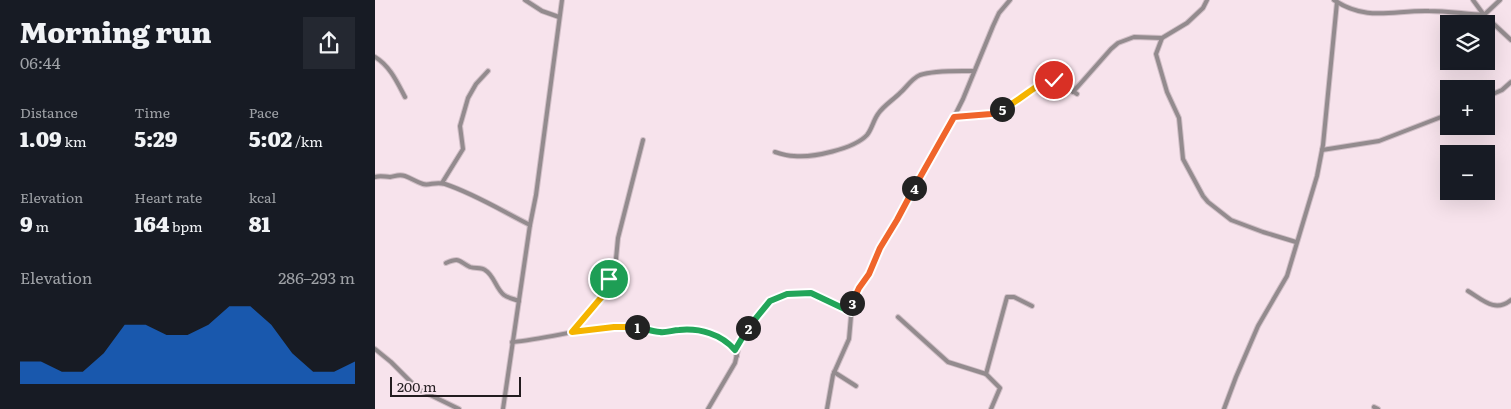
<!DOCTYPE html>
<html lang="en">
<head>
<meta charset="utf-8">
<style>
  :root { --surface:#171b24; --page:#242831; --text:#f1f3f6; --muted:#9ea1a6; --accent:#1a73e8 }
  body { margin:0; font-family:Literata,serif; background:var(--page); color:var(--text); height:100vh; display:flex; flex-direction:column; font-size:19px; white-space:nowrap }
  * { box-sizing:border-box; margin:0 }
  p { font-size:16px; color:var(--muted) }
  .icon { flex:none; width:28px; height:28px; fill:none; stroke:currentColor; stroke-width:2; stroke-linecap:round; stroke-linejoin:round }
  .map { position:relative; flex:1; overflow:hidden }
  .drawer { display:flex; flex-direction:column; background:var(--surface); width:375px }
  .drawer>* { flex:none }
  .buttons { position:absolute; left:1065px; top:15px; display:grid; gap:10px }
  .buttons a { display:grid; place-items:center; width:55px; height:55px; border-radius:0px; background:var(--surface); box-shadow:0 5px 20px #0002; font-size:25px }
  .scale { position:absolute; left:15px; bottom:12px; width:131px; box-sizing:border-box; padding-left:5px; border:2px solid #221c1f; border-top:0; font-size:14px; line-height:18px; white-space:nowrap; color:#221c1f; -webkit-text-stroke:4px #f7e3ec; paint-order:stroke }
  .pin { position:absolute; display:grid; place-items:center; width:42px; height:42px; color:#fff; margin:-21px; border:2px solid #fff; border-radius:50%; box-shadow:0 1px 5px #0007 }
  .km { position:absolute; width:25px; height:25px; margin:-12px; border-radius:50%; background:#222; color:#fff; font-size:14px; line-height:25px; text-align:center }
  .round { display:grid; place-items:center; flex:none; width:52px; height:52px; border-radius:0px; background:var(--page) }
  .head { display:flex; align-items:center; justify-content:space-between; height:85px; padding:0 20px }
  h1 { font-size:28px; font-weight:800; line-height:38px }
  .figures { display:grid; grid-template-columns:repeat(3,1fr); gap:8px; height:85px; padding:5px 20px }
  .figures div { display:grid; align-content:center }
  .figures b { font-size:21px; font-weight:800 }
  .figures small { font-size:14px; font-weight:400 }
  .figures p { font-size:14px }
  .chart { height:140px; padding:10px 20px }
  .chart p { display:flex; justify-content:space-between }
  .chart svg { width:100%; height:90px; margin-top:5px; fill:var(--accent); opacity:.7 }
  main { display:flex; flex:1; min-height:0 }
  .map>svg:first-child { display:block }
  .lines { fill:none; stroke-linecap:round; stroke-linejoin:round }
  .minor-casing { stroke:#d1bfc7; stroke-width:6 }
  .minor { stroke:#938b8e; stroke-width:4 }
  .split-1-casing { stroke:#fff; stroke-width:10 }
  .split-2-casing { stroke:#fff; stroke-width:10 }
  .split-3-casing { stroke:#fff; stroke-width:10 }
  .split-4-casing { stroke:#fff; stroke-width:10 }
  .split-5-casing { stroke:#fff; stroke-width:10 }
  .split-6-casing { stroke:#fff; stroke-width:10 }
  .split-1 { stroke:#f5b400; stroke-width:6 }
  .split-2 { stroke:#22a559; stroke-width:6 }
  .split-3 { stroke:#22a559; stroke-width:6 }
  .split-4 { stroke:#f0652b; stroke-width:6 }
  .split-5 { stroke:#f0652b; stroke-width:6 }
  .split-6 { stroke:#f5b400; stroke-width:6 }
</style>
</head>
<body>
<main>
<section class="drawer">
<div class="head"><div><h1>Morning run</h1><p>06:44</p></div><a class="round"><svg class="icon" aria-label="share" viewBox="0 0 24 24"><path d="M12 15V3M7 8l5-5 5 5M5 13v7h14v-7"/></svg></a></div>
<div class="figures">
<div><p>Distance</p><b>1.09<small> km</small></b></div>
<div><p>Time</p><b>5:29</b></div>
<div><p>Pace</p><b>5:02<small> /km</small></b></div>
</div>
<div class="figures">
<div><p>Elevation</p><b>9<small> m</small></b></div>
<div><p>Heart rate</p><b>164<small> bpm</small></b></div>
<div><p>kcal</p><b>81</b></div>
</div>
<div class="chart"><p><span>Elevation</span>286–293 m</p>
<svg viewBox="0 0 160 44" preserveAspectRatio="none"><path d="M0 44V33L10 33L20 38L30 38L40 29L50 15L60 15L70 20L80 20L90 15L100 6L110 6L120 15L130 29L140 38L150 38L160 33V44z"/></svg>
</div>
</section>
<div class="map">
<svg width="1136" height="409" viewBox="0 0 1136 409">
  <rect width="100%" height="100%" fill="#f7e3ec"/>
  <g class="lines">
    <defs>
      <g id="minor">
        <polyline points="150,0 167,11 184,17"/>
        <path d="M959 0C992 22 1018 10 1054 11 1072 11 1090 14 1109 15L1125 0"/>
        <polyline points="1098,0 1109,15 1136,40"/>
        <polyline points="787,38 781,54 783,61 792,92 804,118 808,159 828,196 833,202 856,220 888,232 921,242"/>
        <path d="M0 57C15 66 22 82 30 97"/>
        <polyline points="698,92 736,49 743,43 759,37 787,38 812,23 828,8 832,0"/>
        <polyline points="1111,97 1127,90 1136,82"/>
        <path d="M579 117 616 114 633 107 670 81C682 77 692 88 702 94"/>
        <polyline points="947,150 1004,141 1074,114"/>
        <path d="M400 152C406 154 413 156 419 156 437 158 479 149 492 135 497 129 498 121 503 114 508 106 518 100 525 93 532 87 536 79 545 75 559 70 583 71 599 71"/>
        <path d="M0 177C6 175 10 177 15 177 21 176 24 174 30 176 36 178 41 182 48 184 55 186 60 181 70 184 100 194 127 211 155 225"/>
        <polyline points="67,183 88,149 85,126 93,98 101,84 113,71"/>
        <path d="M71 263C85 257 83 261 95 267 100 269 106 267 110 270 119 275 121 289 129 295 133 298 139 299 144 301"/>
        <path d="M1093 291C1108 300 1120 313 1136 300"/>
        <polyline points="523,317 573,362 611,374 625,388 616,409"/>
        <polyline points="197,332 230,293 234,279 238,270 241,259 243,238 268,140"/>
        <path d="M137 342C175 339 212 326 251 326 263 327 273 331 285 332 290 333 295 331 300 330 317 327 332 330 347 340 355 345 359 348 362 356"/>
        <polyline points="0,349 16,362 43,389 84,409"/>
        <polyline points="459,372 481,386"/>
        <polyline points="611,374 632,297 639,297 657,306"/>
        <polyline points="999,407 1003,409"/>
        <polyline points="128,409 155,225 161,195 187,0"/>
        <polyline points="333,409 360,363 364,345 373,327 395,301 412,294 436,293 476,312"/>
        <polyline points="452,409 458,375 474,339 477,305 480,297 494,274 505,248 522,220 534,195 579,117 588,99 618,26 624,13 635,0"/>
        <polyline points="849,409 861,377 883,326 912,276 942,176 948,145 962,2"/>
      </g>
    </defs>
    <use href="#minor" class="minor-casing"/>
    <use href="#minor" class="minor"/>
  </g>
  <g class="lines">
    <defs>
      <polyline id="split-1" points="234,279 230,293 197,332 239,327 262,327"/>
      <path id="split-2" d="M262 327C270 328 277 332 285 332 291 333 298 330 304 330 325 328 346 334 360 350L373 328"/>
      <polyline id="split-3" points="373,328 395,301 412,294 436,293 476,312 477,303"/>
      <polyline id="split-4" points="477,303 484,288 494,274 505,248 522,220 539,188"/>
      <polyline id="split-5" points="539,188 579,117 616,114 627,109"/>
      <path id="split-6" d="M627 109C643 103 664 80 679 80"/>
    </defs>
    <use href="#split-1" class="split-1-casing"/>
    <use href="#split-2" class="split-2-casing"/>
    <use href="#split-3" class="split-3-casing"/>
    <use href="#split-4" class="split-4-casing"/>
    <use href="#split-5" class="split-5-casing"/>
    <use href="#split-6" class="split-6-casing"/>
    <use href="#split-1" class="split-1"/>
    <use href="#split-2" class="split-2"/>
    <use href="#split-3" class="split-3"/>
    <use href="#split-4" class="split-4"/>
    <use href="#split-5" class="split-5"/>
    <use href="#split-6" class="split-6"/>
  </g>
</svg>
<div class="buttons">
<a><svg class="icon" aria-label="layers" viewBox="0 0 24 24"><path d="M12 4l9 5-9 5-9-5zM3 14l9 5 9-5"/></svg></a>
<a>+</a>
<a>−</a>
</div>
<div class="scale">200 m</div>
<div class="pin" style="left:234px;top:279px;background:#1e9e55"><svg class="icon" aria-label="arrive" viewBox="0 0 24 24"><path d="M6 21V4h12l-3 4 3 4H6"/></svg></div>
<div class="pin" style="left:679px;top:80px;background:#d93025"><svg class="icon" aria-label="check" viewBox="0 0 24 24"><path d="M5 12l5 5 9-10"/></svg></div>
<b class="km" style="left:262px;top:327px">1</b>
<b class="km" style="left:373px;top:328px">2</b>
<b class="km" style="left:477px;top:303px">3</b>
<b class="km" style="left:539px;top:188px">4</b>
<b class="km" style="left:627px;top:109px">5</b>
</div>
</main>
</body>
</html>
